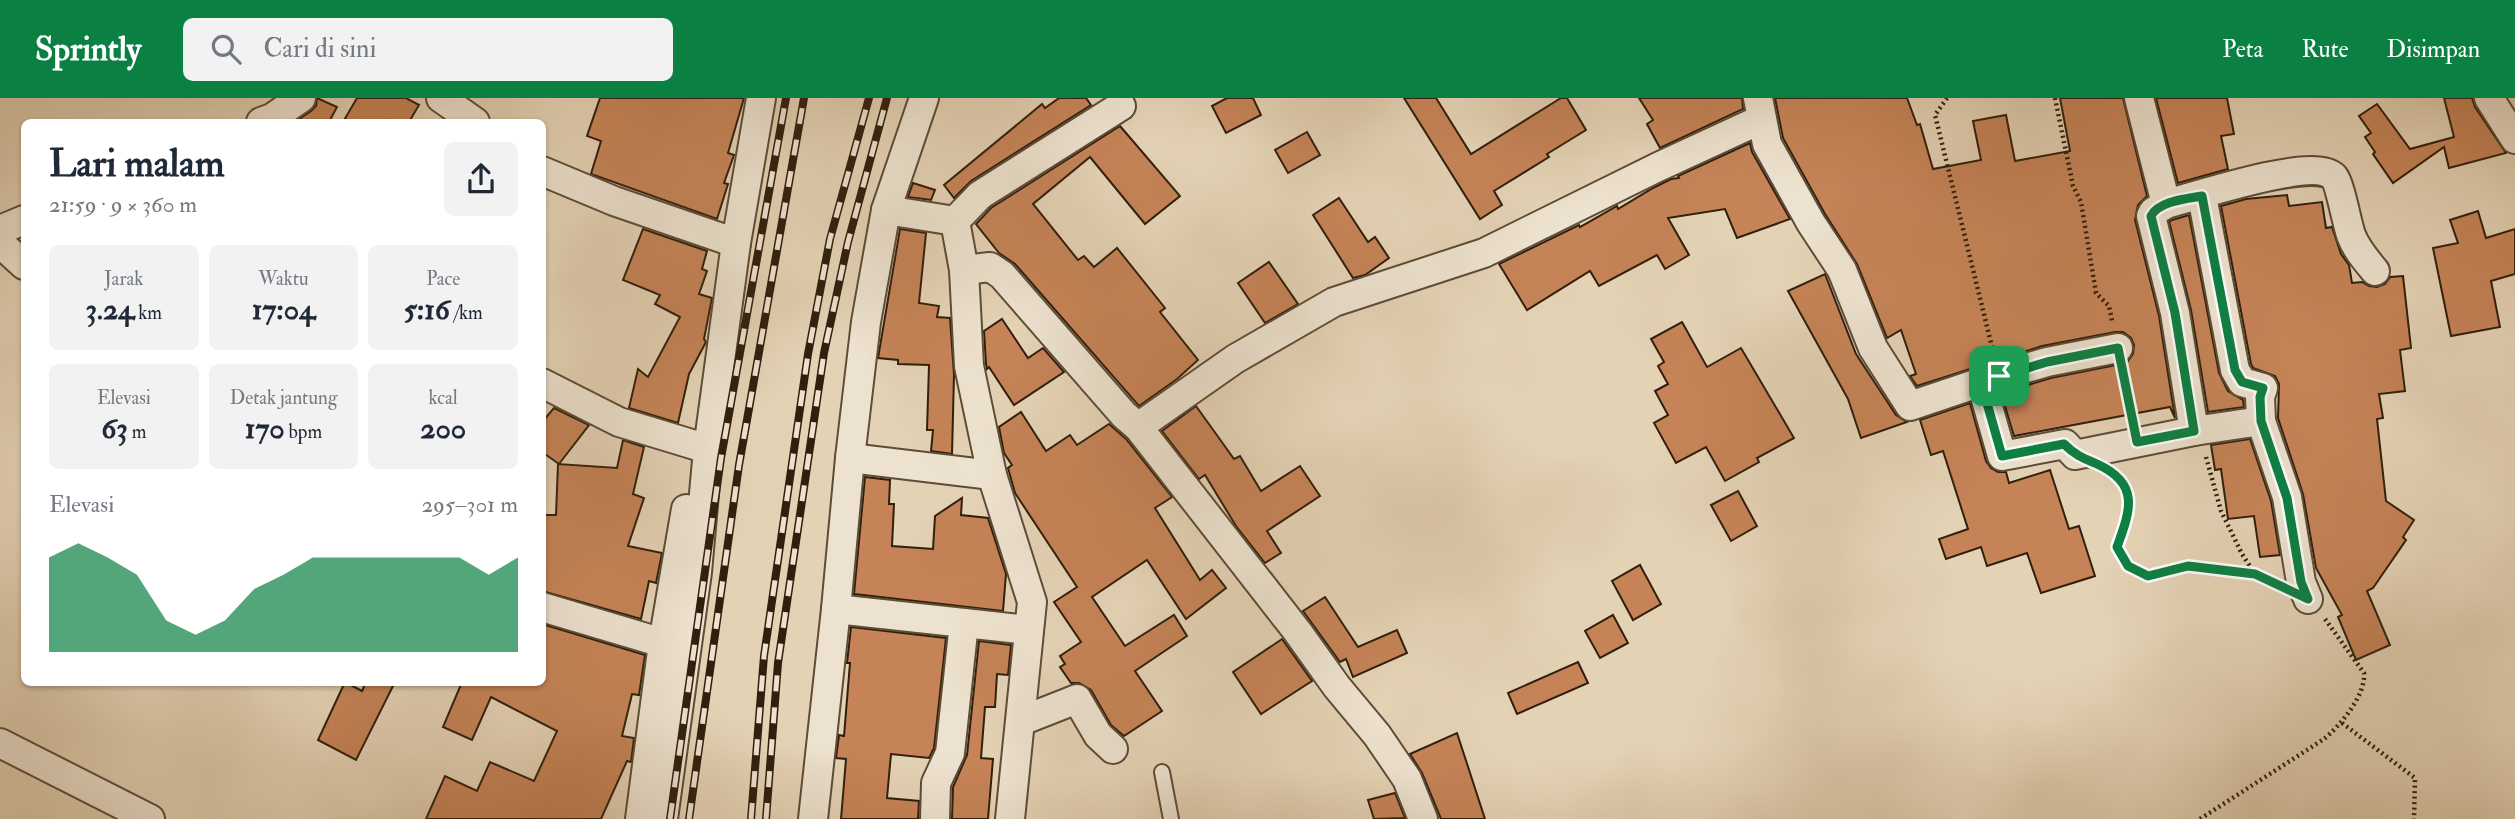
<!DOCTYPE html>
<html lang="id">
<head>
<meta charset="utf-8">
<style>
  :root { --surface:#fff; --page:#f2f2f3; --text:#1f2937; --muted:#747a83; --accent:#0b8043 }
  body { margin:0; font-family:"IM FELL Double Pica",serif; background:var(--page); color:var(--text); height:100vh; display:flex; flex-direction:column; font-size:26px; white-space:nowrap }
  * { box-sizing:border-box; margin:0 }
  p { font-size:23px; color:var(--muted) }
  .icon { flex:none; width:38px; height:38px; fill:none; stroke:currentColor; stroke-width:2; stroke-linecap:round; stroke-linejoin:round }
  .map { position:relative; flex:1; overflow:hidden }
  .drawer { position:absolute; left:21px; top:21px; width:525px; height:567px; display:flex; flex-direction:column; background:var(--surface); border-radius:10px; box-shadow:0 2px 5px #0004 }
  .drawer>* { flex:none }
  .pin { position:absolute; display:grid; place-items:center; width:60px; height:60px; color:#fff; margin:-30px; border-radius:14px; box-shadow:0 4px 10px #0006 }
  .round { display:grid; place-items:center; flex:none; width:74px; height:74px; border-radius:10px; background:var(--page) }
  .headline { display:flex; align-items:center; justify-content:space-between; height:119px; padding:0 28px }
  h1 { font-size:38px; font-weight:800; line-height:52px }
  .figures { display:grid; grid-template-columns:repeat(3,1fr); gap:10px; height:119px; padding:7px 28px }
  .figures div { display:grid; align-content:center; border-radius:10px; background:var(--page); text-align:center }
  .figures b { font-size:30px; font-weight:800 }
  .figures small { font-size:19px; font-weight:400 }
  .figures p { font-size:19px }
  .chart { height:196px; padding:14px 28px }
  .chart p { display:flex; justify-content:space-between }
  .chart svg { width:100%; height:126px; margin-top:7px; fill:var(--accent); opacity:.7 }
  header { display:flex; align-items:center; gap:42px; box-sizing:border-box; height:98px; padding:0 35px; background:var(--accent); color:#fff }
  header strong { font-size:33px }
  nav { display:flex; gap:38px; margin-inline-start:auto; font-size:24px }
  .search { width:490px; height:63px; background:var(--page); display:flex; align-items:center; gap:18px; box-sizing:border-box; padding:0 24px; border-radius:10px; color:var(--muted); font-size:26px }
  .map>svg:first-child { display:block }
  .building { fill:#c58357; stroke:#301f0c; stroke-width:2 }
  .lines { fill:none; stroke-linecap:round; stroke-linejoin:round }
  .service-casing { stroke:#5d4c36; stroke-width:18 }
  .minor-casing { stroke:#5d4c36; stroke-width:32 }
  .path { stroke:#301f0c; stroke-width:4.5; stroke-dasharray:2 3.5; stroke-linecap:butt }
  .service { stroke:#ede2cf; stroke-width:14 }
  .minor { stroke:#ede2cf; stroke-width:28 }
  .rail-casing { stroke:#301f0c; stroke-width:8 }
  .rail { stroke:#ede2cf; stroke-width:5; stroke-dasharray:16; stroke-linecap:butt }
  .route-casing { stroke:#fff; stroke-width:14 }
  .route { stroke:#0b8043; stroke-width:9 }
</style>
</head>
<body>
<header>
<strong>Sprintly</strong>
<div class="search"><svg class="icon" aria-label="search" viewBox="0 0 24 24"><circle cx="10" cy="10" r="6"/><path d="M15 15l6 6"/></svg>Cari di sini</div>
<nav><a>Peta</a><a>Rute</a><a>Disimpan</a></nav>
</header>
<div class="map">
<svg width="2515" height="721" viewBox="0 0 2515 721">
  <rect width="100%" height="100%" fill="#e4d2b5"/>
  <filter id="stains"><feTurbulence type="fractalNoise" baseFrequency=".00286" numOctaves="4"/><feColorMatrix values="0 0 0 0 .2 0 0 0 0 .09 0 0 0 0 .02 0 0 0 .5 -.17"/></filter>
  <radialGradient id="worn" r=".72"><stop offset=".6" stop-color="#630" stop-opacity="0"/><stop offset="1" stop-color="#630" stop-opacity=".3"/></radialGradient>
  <g class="building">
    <polygon points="317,0 337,9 329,24 295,24 311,13 316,8"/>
    <polygon points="357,0 406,0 419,7 409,24 343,24"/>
    <polygon points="600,0 744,0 728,55 734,57 724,85 728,86 717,121 591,76 601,43 587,38"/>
    <polygon points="1059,0 1086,0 1091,7 971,83 954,100 944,87 1042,6 1045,10"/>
    <polygon points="1227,0 1253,0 1261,17 1226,35 1212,8"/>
    <polygon points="1404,0 1436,0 1471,56 1561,0 1567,0 1586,32 1547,56 1549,59 1494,93 1502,107 1480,121"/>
    <polygon points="1639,0 1742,0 1743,11 1660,50 1647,26 1653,22"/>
    <polygon points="1775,0 1907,0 1917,27 1920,26 1933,71 1981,62 1973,23 2006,17 2015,63 2070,53 2060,0 2123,0 2147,98 2138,107 2135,122 2159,218 2175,320 2170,309 2014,338 2001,295 2051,280 2121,266 2128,263 2133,256 2134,247 2131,240 2123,234 2115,234 2042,248 1917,288 1910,278 1916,276 1901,232 1887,240 1857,166 1825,116 1783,40"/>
    <polygon points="2156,0 2227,0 2234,36 2221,38 2228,71 2178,85"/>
    <polygon points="2444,0 2472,0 2475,9 2506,55 2449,70 2444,49 2393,85 2373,56 2375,54 2365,39 2371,35 2359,18 2377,6 2410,51 2454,39"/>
    <polygon points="1120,28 1180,98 1145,126 1090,59 1033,106 1078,162 1084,158 1094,169 1117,150 1165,210 1160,214 1198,262 1177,281 1139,308 1015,166 999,155 976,126 991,110"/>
    <polygon points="1307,34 1320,57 1288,75 1275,52"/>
    <polygon points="1750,45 1752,54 1790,121 1737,140 1725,111 1668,120 1689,157 1665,171 1657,157 1599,188 1590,173 1527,212 1499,166 1579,127 1580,129 1617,108 1618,111 1653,90 1671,81 1679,80 1678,78"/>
    <polygon points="913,85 935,92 931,102 908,99"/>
    <polygon points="2287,97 2289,108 2322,104 2326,130 2332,129 2341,156 2349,167 2352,185 2362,184 2369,188 2377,189 2385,186 2390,179 2403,178 2411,250 2400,252 2405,293 2379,296 2383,320 2377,321 2386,403 2414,422 2403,439 2406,442 2373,490 2367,493 2390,547 2356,562 2338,519 2342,517 2316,470 2303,396 2278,320 2279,286 2275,278 2253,270 2251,266 2221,108 2246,101"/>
    <polygon points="1339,100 1368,144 1375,139 1389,160 1365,177 1353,180 1313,117"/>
    <polygon points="2478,113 2486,140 2515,131 2515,176 2491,183 2500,229 2451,238 2433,150 2458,145 2450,122"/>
    <polygon points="2189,117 2219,275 2228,293 2243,302 2244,309 2208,314 2191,212 2169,123"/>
    <polygon points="643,131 707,153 702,171 707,173 699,196 712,200 704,241 706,244 689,276 678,325 629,310 638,271 648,279 680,219 655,206 660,197 623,182"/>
    <polygon points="900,131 926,135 919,205 939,208 937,219 950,220 954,277 952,356 931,353 933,332 927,332 929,267 898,266 898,262 878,260"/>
    <polygon points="1269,164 1298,206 1265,225 1238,185"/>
    <polygon points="1825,176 1856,256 1896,317 1907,324 1861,340 1848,301 1788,193"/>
    <polygon points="1002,221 1028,260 1043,250 1064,274 1014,307 989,269 987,271 986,266 984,233"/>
    <polygon points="1682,224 1707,269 1741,250 1794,340 1757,360 1759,364 1725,383 1706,349 1676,365 1654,325 1668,317 1655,293 1668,286 1658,268 1664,264 1651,241"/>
    <polygon points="1970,305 1986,363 1991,370 1998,374 2006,374 2009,385 2050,372 2069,431 2079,428 2095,478 2041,495 2027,455 1987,468 1981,449 1946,461 1939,441 1968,431 1943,353 1931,357 1920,322"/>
    <polygon points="1196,308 1234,361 1240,358 1261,393 1300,368 1320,398 1267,433 1281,455 1265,465 1236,428 1205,377 1199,381 1162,333"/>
    <polygon points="554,310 589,327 559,366 542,354 542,324"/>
    <polygon points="1021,314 1046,353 1070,337 1077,347 1109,326 1126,341 1172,399 1155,410 1200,482 1212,472 1226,490 1186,521 1147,462 1092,499 1125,548 1174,517 1187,538 1135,573 1162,613 1124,638 1111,627 1091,592 1079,585 1071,585 1060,569 1065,566 1060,558 1081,544 1054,504 1077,489 1015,395 1008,370 1012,367 1004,355 999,329"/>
    <polygon points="2250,341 2271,403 2280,457 2260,459 2254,418 2228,421 2221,371 2215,372 2211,347"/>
    <polygon points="623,342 644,349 633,396 644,400 628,448 662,455 656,485 649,483 641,521 542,493 542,417 556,417 558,366 617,370"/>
    <polygon points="865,379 890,382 889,406 894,406 892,448 933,451 935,418 962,400 961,417 988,420 1006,476 1003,513 854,496"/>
    <polygon points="1738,393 1757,428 1731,443 1711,407"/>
    <polygon points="1640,467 1661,506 1633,522 1612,483"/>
    <polygon points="1325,499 1358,549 1397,532 1407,555 1353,579 1346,561 1340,564 1303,513"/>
    <polygon points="1613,517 1628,545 1600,560 1585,533"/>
    <polygon points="542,526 645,557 639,597 632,596 622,638 634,640 631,664 627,663 601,721 426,721 445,678 477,693 490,664 534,683 557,633 491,599 472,642 443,629 462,584 542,584"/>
    <polygon points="851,529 946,540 934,650 929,660 891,656 887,700 919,703 918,721 841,721 846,661 836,660 839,637 844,638 850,565 847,565"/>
    <polygon points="1282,541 1312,583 1261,616 1233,574"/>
    <polygon points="979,543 1011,547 1008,577 997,576 995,609 985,609 981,660 993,661 988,721 952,721 953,689 967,657"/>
    <polygon points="1578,564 1588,585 1517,616 1508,595"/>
    <polygon points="345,584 362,593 366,584 395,584 356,662 318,642"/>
    <polygon points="1457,635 1485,721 1441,721 1422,675 1410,656"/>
    <polygon points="1395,695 1405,720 1374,721 1368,702"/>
  </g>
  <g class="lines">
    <defs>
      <polyline id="service" points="1162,674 1171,721"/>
      <g id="minor">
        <polyline points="441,0 475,24"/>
        <polyline points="1758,0 1767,46 1811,125 1842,172 1873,250 1910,308 1999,278 2047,264 2118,250"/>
        <polyline points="2139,0 2166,106"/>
        <polyline points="2489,0 2515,41"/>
        <polyline points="261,24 272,20 301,0"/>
        <polyline points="542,73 614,103 736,145"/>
        <polyline points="2202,98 2235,272 2242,284 2263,290 2260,299 2261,323 2287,399 2301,484 2308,501"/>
        <polyline points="886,112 955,123 964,172 969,268 992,377 1032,504 1010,721"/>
        <polyline points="955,123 980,97 1121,8"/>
        <polyline points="0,132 24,122"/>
        <polyline points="0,145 24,167"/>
        <polyline points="964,172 990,169 1002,177 1124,317 1138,329 1297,533 1337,589 1377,637 1407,681 1423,721"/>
        <polyline points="1981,284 2002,358 2065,346 2075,357 2194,333 2261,323"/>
        <polyline points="542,285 619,324 708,351"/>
        <polyline points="1138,329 1235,261 1334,204 1484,155 1658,69 1762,21"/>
        <path d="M2194 333 2175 215 2151 118 2153 114 2166 106C2194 99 2314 58 2334 79 2340 86 2347 126 2351 137 2356 151 2366 162 2375 173"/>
        <polyline points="850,360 992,377"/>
        <polyline points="542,509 663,545"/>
        <polyline points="836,511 1028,532"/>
        <polyline points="1021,623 1077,601 1098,637 1113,651"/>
        <polyline points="0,645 150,721"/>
        <polyline points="640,721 663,545 686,411"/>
        <polyline points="663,721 697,474 708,351 736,145 761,0"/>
        <polyline points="813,721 836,511 850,360 866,224 886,112 924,0"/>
        <polyline points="935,721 936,685 950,655 964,525"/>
      </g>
    </defs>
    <use href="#service" class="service-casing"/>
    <use href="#minor" class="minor-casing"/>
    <g class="path">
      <polyline points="1947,0 1935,17 1993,253"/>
      <polyline points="2055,0 2073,88 2081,104 2096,195 2109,208 2112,223"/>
      <polyline points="2123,276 2132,319"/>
      <polyline points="2206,359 2221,413 2242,456 2255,476"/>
      <path d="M2113 377C2140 398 2126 423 2117 449L2128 468 2148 478 2188 468 2255 476 2274 485"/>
      <polyline points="2342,625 2415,680 2414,721"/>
      <path d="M2200 721 2324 641C2340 628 2366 597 2364 575L2325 521"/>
    </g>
    <use href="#service" class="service"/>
    <use href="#minor" class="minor"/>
    <defs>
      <g id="rail">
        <polyline points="670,721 721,360 786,0"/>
        <polyline points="689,721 739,367 804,0"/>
        <polyline points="751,721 764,558 808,256 830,141 869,0"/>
        <polyline points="766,721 778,565 824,255 848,144 887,0"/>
      </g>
    </defs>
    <use href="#rail" class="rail-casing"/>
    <use href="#rail" class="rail"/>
  </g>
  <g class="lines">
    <defs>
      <path id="route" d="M2202 98 2235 272 2242 284 2263 290 2260 299 2261 323 2287 400 2301 484 2308 501 2255 476 2188 468 2148 478 2128 468 2117 449C2130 413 2141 386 2097 366 2083 360 2075 357 2064 346L2002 358 1981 284 2047 264 2118 250 2137 344 2194 333 2175 215 2151 118C2159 103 2186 101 2202 98Z"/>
    </defs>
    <use href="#route" class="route-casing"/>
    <use href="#route" class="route"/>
  </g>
  <rect width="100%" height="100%" filter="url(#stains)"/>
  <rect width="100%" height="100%" fill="url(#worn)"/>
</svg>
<div class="pin" style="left:1999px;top:278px;background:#1e9e55"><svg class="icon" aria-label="arrive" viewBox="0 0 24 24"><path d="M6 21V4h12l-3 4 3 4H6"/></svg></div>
<section class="drawer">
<div class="headline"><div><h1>Lari malam</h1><p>21:59 · 9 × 360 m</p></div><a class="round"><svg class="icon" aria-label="share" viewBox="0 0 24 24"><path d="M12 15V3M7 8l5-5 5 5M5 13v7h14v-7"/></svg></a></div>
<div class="figures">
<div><p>Jarak</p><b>3.24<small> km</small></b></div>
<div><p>Waktu</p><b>17:04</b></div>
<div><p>Pace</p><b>5:16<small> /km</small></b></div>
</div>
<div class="figures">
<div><p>Elevasi</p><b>63<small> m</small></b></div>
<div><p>Detak jantung</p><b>170<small> bpm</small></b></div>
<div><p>kcal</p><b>200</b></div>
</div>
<div class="chart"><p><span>Elevasi</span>295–301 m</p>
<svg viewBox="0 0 160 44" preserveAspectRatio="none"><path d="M0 44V11L10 6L20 11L30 17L40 33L50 38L60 33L70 22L80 17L90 11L100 11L110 11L120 11L130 11L140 11L150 17L160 11V44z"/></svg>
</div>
</section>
</div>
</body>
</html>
